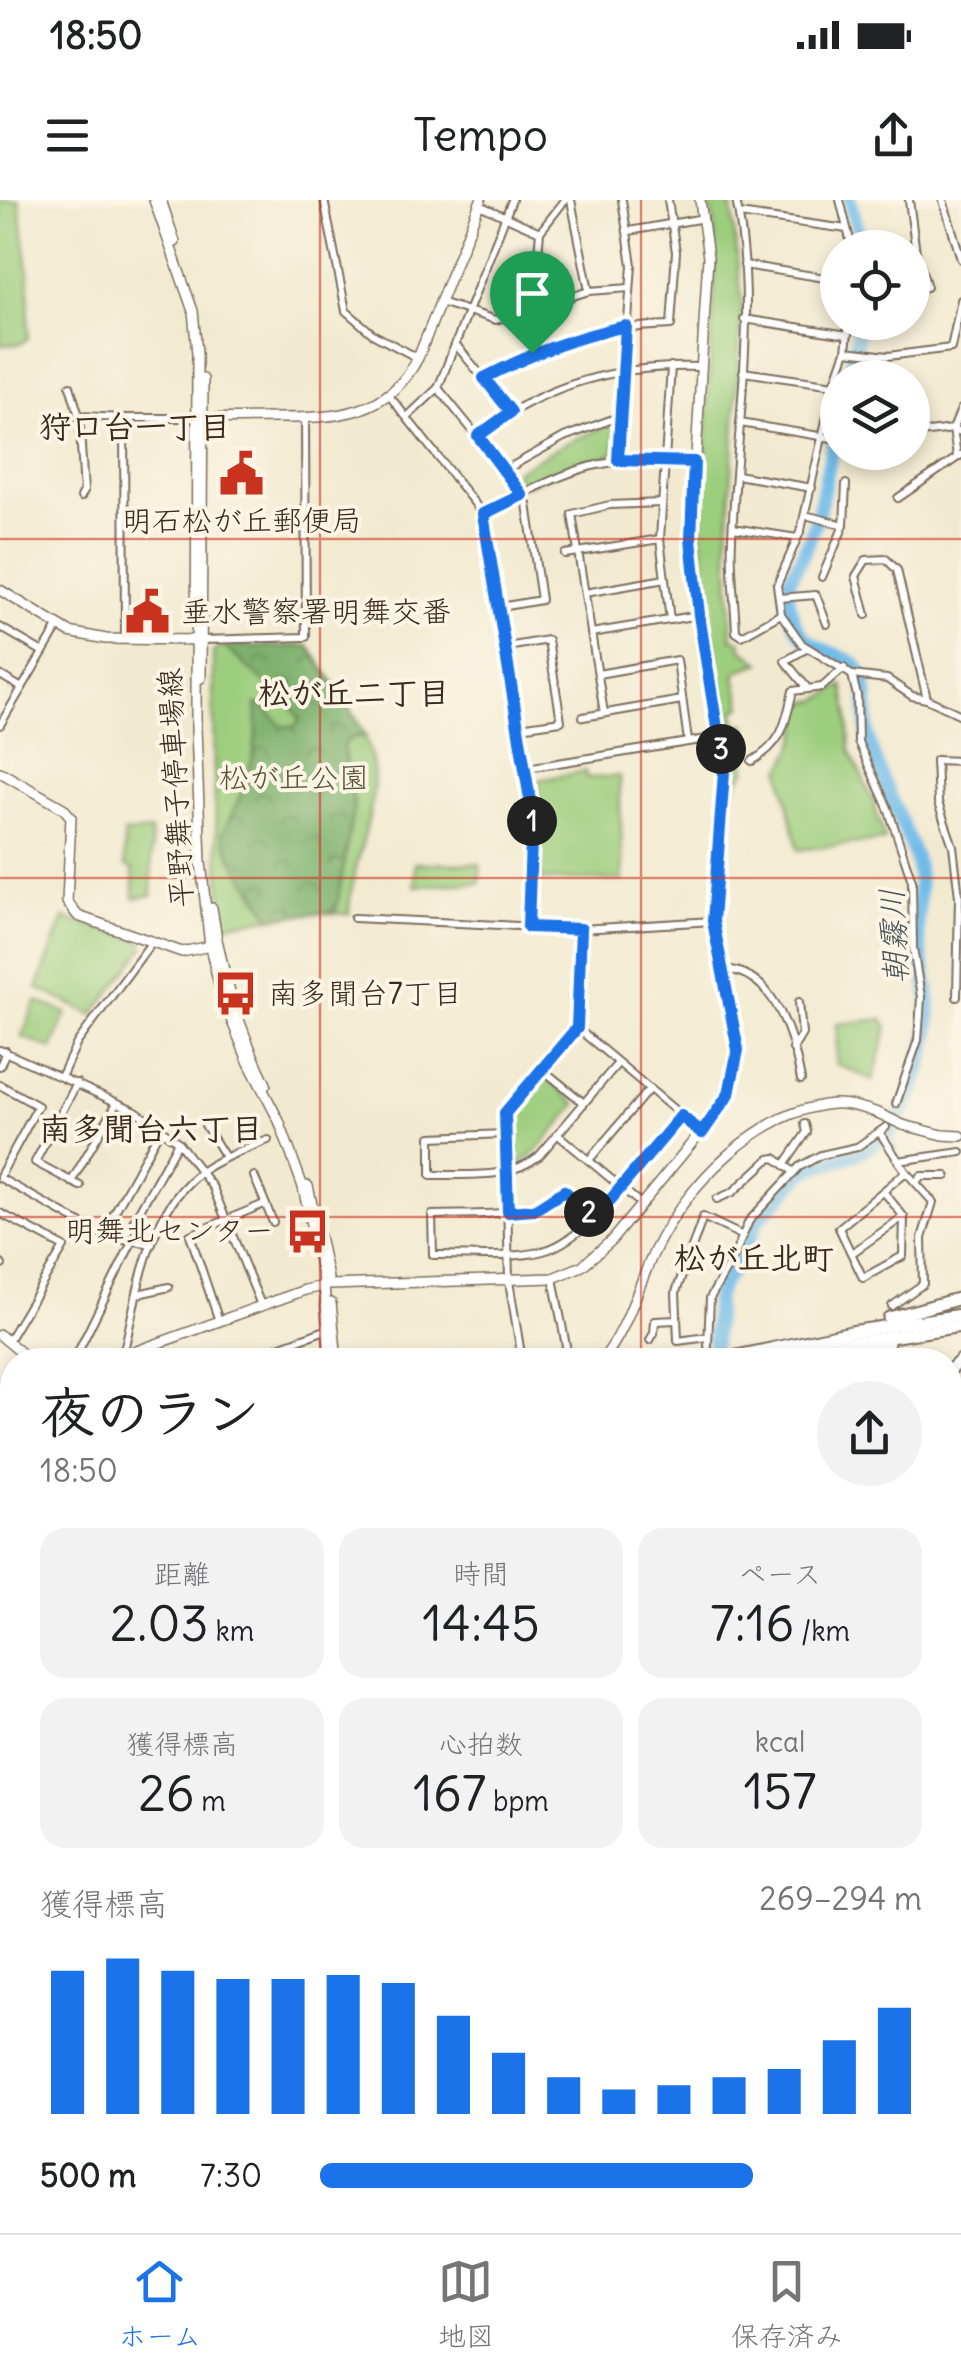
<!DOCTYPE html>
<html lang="ja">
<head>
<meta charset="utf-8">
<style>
  :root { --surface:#fff; --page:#f2f2f2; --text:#202124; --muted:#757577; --line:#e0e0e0; --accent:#1a73e8 }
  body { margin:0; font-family:Delius,"Klee One",sans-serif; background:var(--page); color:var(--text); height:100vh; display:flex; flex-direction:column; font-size:38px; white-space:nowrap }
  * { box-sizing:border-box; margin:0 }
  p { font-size:32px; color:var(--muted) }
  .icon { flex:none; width:55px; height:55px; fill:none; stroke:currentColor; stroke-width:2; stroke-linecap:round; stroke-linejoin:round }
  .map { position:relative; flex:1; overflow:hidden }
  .details { position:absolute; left:0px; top:1148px; width:962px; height:888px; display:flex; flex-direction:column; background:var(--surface); border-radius:40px 40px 0 0; box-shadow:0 5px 15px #0003 }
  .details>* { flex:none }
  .controls { position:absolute; left:820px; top:30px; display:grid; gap:20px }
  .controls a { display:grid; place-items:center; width:110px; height:110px; border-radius:50%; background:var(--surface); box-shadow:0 5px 15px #0003; font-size:50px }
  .pin { position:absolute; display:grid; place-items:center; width:85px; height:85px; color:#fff; margin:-102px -42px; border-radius:50% 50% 50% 0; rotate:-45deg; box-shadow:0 0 10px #0007 }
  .pin .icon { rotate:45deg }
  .km { position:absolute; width:50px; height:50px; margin:-25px; border-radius:50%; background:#222; color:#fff; font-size:28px; line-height:50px; text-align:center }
  .round { display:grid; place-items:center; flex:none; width:105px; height:105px; border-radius:52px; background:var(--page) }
  .head { display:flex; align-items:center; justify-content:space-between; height:170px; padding:0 40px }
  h1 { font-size:55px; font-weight:600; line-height:75px }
  .stats { display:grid; grid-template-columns:repeat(3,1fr); gap:15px; height:170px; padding:10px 40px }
  .stats div { display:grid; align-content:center; border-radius:25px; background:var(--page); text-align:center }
  .stats b { font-size:50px; font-weight:600 }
  .stats small { font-size:28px; font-weight:400 }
  .stats p { font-size:28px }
  .chart { height:280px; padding:20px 40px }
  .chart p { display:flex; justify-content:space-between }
  .chart svg { width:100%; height:180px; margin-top:10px; stroke:var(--accent); stroke-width:6 }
  ul { padding:0 40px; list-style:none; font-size:32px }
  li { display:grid; grid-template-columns:160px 120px 1fr; align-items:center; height:75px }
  li i { height:25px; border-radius:12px; background:var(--accent) }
  .status { display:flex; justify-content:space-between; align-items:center; height:70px; padding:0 50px; background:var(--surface); direction:ltr }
  .status svg { height:28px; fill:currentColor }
  header { display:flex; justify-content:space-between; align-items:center; height:130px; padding:0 40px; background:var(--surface); font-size:45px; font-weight:600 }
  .tabs { display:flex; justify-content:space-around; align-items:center; height:140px; border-top:2px solid var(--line); background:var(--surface); font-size:28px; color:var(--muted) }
  .tabs a { display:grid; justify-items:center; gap:5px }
  .tabs .selected { color:var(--accent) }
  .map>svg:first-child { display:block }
  .green { fill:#9dce7e; stroke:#6c7c4e; stroke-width:2.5 }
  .forest { fill:url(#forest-crowns); stroke:#5c6e46; stroke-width:2.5 }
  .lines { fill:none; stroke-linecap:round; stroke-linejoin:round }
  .stream { stroke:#6fbce9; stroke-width:2.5 }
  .river { stroke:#6fbce9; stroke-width:14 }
  .street-casing { stroke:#7b6d5c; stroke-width:10 }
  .secondary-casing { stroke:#7b6d5c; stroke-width:12 }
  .highway-casing { stroke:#7b6d5c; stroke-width:15 }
  .street { stroke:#fff; stroke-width:6 }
  .secondary { stroke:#fff; stroke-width:9 }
  .highway { stroke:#fff; stroke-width:11 }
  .secondary-bridge-casing { stroke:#7b6d5c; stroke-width:12; stroke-linecap:butt }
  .secondary-bridge { stroke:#fff; stroke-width:9 }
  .route-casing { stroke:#fff; stroke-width:20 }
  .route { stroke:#1a73e8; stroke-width:12 }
  .grid { fill:none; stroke:#c8321e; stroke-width:2.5; stroke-opacity:0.55 }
  .labels { text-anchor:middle; stroke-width:8; stroke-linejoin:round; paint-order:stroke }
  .poi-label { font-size:30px; fill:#3b2a1e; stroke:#fcf5e5; text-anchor:start }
  .park-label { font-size:30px; fill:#545336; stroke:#fcf5e5 }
  .street-label { font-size:30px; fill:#3b2a1e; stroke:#fcf5e5 }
  .neighbourhood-label { font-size:32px; font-weight:bold; fill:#3b2a1e; stroke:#fcf5e5 }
  .water-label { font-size:32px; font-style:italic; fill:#4b565b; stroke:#fcf5e5 }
</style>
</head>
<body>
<div class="status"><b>18:50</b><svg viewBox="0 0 49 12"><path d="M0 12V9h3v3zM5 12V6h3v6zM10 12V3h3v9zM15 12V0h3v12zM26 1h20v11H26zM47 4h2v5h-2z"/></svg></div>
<header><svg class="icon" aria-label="menu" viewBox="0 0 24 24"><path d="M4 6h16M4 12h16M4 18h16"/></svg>Tempo<svg class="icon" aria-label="share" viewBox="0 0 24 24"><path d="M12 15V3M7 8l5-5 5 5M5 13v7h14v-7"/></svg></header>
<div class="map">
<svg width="961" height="2033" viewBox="0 0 961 2033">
  <defs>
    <pattern id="forest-crowns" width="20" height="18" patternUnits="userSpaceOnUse" patternTransform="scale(2.5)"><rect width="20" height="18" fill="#7eb16d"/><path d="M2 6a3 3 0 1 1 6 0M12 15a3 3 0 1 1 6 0" fill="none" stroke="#689059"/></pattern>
  </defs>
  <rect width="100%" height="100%" fill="#fcf5e5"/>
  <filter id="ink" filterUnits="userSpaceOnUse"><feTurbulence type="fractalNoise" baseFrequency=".01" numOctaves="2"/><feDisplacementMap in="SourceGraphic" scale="20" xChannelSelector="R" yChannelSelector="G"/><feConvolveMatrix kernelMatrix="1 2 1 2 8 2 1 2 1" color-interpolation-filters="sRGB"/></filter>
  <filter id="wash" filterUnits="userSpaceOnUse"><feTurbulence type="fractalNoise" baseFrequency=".0048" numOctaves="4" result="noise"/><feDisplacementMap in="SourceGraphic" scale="40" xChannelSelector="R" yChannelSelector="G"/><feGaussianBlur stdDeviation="2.25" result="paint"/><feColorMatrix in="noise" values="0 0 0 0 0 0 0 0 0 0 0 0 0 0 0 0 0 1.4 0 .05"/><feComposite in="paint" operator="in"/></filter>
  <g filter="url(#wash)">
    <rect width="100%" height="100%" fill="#f2ead0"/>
    <g class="green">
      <polygon points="0,0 19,0 29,77 28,138 20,144 0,145"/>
      <polygon points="707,0 731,0 742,102 728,342 732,438 741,442 742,449 761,463 740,470 735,475 742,506 734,512 737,526 745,524 750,544 743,547 746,570 732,592 733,570 704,384 701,326 715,71 714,21"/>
      <polygon points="611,224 616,228 614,254 562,270 526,285 515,277 514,272 566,243"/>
      <path d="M223 446H309C337 490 380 536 373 592 369 634 350 672 349 714L312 713 225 724C213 634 213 543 213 452Z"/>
      <path d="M843 485 848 512 850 550 872 599 885 640 798 650 781 570C795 548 801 529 801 503L818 500Z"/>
      <polygon points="585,571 587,578 619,576 623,680 541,680 538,580"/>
      <polygon points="151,631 152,695 134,698 133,670 125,666 124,633"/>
      <polygon points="415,663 480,664 480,683 415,686"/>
      <polygon points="64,718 142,741 144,748 93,815 37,788"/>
      <polygon points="36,801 67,813 52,849 22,837"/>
      <polygon points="882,819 888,827 873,880 836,864 837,824"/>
      <polygon points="544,876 577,904 536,952 516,967 511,964 512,915"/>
      <polygon points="12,1635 12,1780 0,1768 0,1636"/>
    </g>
    <g class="forest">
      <path d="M223 446H309L366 536 351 538 343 546 354 605 336 712 271 717 232 659 222 633C244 593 261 550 256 504L262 505 282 526 294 527 300 519 290 504Z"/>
      <polygon points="961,1357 961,1482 950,1519 950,1375"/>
    </g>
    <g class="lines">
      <polyline class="stream" points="890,933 898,953"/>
      <g class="river">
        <polyline points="850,0 862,48"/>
        <polyline points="848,178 861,122"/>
        <path d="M838 221C827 265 823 313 803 354 794 373 785 381 789 403 799 462 849 446 861 473 871 495 864 518 869 540 879 582 904 620 916 661 922 684 917 707 918 730 919 751 925 770 928 790 935 835 916 899 888 934"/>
        <polyline points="714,1146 716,1099 721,1085 744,1052 757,1021 806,970 856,954 878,941"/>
      </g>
    </g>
  </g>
  <g filter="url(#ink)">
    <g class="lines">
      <defs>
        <g id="street">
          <polyline points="324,0 346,111 374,135 418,158"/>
          <polyline points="571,0 589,91"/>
          <path d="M736 0C759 110 736 228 732 339 730 370 735 402 736 432L742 436 781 414"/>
          <polyline points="840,0 852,48"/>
          <polyline points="909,0 916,53 927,87 912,89"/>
          <polyline points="943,0 961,59"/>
          <polyline points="479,5 540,32"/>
          <polyline points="739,14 847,29"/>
          <polyline points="629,31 704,18"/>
          <polyline points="744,65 838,80"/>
          <polyline points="440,102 496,120 589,91 630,88"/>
          <polyline points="533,109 540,32 565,0"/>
          <polyline points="744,119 848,135"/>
          <polyline points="849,122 846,151 834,185 801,330 777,385 781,414 802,444 852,475 857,496 858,542 888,608 912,681 913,748 921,797 920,814 918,840 896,904"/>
          <polyline points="457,146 511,212"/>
          <polyline points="846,151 888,156 951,148 961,100"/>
          <polyline points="743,172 834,185"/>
          <path d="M484 178C549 144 598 127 671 125L676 52 668 0"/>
          <polyline points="70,186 79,216 84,291 81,297"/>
          <polyline points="438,188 505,270 527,304 541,400 500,407"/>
          <polyline points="388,194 483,314 527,568"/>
          <polyline points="79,216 124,218"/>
          <polyline points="407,217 438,188 512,0"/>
          <polyline points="740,223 838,239"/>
          <polyline points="912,234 953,229 961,209"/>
          <path d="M478 236C542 184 620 164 701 167"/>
          <polyline points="957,256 953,229 961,232"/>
          <polyline points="618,260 632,65 622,0"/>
          <polyline points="505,270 564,237 621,216"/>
          <polyline points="737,275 812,288"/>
          <polyline points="898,298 961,255"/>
          <path d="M483 314C567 272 596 252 694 262"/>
          <polyline points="805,315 844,325 846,284"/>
          <polyline points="733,328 797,338"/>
          <polyline points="565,354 660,339"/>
          <polyline points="822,377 844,325"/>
          <polyline points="585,393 665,379"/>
          <polyline points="779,398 816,395 827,424"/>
          <polyline points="866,415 856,376 866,360 886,359 897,370 927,499"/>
          <polyline points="670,420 660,339 671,166"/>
          <polyline points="0,427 43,452"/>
          <polyline points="591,433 699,415"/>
          <polyline points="125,439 124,218 197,218"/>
          <polyline points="202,440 306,437 305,218"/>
          <polyline points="507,447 548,440 561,521 520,527"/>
          <polyline points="806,449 785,461 808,489"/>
          <polyline points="598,474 677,460 688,541"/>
          <polyline points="0,475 22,488"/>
          <polyline points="852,475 887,479 912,496 927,499 961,515"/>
          <polyline points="604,513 572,314 610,305 661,303"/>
          <polyline points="583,517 682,500"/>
          <polyline points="0,525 58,427"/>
          <path d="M752 561C783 543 785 525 793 491L822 487 844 468"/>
          <polyline points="354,718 581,729 713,721"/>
          <polyline points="528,727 532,613 527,568 719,537"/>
          <polyline points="581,729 577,828 701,932"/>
          <path d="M722 769C775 770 793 836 801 880"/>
          <polyline points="957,797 959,697 953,646 938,603 936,560 961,561"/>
          <polyline points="793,849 802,834 799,802"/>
          <polyline points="0,850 136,911 178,942 213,988 261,1105"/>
          <polyline points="0,866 6,851"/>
          <polyline points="542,869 584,903"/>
          <polyline points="62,875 77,843 151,743"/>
          <polyline points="77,883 35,962 80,986"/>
          <polyline points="0,885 38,906 0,976"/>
          <polyline points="205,925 225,957"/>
          <polyline points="880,933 906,972 933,1002 922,1038 923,1084 892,1106"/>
          <path d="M505 934 431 937V975C469 974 508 980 539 956L618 863"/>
          <polyline points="557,934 641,1004"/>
          <polyline points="589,960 649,889"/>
          <polyline points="898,961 961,952"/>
          <polyline points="785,964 807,932 805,924"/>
          <polyline points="254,976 273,1022"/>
          <polyline points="0,978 102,1035 152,1044"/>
          <polyline points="71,982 117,903"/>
          <polyline points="916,982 921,976 946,976"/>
          <polyline points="884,992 904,1017 903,1056 863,1078 839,1028 906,972"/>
          <polyline points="717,999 733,992 769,959 775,958 794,972"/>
          <polyline points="0,1013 64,1047 8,1141"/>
          <path d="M596 1017 564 991C526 1020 478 1013 432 1015L433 1055C468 1054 509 1060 543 1051 591 1039 648 954 681 916"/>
          <polyline points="102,1035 161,928"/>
          <polyline points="123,1040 178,942"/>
          <polyline points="852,1053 903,1017"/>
          <polyline points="0,1063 2,1065"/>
          <polyline points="138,1094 169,1087"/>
          <polyline points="219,1121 190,1035 264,1004"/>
          <polyline points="708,1137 678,1141 676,1092 703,1017 743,1036"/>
          <polyline points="650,1140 654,1133 655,1121 677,1120"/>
          <polyline points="708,1146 710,1098 734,1056 749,1021 799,967 821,955 857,947 886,927"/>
          <path d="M123 1155C138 1093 147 1008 205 969 224 956 247 949 268 940"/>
          <polyline points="74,1160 132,1042"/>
          <polyline points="243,1160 331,1128"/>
          <polyline points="522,1160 509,1081 505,913 577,828"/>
          <polyline points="528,1160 567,1151 553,1078"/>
          <polyline points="878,1160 880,1153"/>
          <polyline points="0,1274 12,1275"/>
          <polyline points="0,1320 12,1304"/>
          <polyline points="0,1392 12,1377"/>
          <polyline points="12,1451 6,1459 12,1466"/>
          <polyline points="0,1537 12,1522"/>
          <polyline points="0,1580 12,1588"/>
          <polyline points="0,1610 10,1612"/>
          <polyline points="0,1632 12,1628"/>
          <polyline points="0,1785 12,1797"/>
          <polyline points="0,1844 12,1846"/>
          <polyline points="0,1871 12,1874"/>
          <polyline points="81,2022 86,2033"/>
          <polyline points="128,2022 133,2033"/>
          <polyline points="451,2022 457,2033"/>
          <polyline points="661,2022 675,2033"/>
          <polyline points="790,2022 794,2033"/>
          <polyline points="101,2033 110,2022"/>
          <polyline points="483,2033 488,2022"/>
          <polyline points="536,2033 541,2022"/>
          <polyline points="584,2033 588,2022"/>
          <polyline points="630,2033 634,2022"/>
          <polyline points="906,2033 911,2022"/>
        </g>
        <g id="secondary">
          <polyline points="154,0 193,111 197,153 196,528 201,662 210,747 222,797 249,863 279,921 303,987 324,1085 330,1160"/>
          <polyline points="161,0 175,42"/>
          <path d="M201 218C226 219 252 218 278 218 336 218 388 216 418 158L481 0"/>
          <polyline points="0,390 69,432 106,439 200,440"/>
          <polyline points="201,478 203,179"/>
          <polyline points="0,572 63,608 71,617 67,702 78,716 182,752 215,745"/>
          <path d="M212 708C220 770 239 828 266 884"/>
          <polyline points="903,925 943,935 961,936"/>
          <polyline points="308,986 328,1078"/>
          <polyline points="331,1103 337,1160"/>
          <polyline points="0,1135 30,1160"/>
          <polyline points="112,1160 305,1090 329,1085 553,1078 582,1066 611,1041 719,910 735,875 738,850 713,721 724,572 699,415 691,339 708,57 700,0"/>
          <path d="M602 1160C628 1129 637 1087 655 1050 687 985 757 911 833 904 847 903 864 908 878 913"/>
          <polyline points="0,1212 12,1213"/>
          <polyline points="0,1335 12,1345"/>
          <polyline points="950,1844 961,1868"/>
          <polyline points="0,1921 12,1925"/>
          <polyline points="0,1929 12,1956"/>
          <polyline points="950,1986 961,1978"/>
          <polyline points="950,2013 961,2032"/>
          <polyline points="44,2022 49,2033"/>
          <polyline points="179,2022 185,2033"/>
          <polyline points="732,2022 744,2033"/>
          <polyline points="744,2022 755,2033"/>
        </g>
        <g id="highway">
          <polyline points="889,1118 961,1098"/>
          <polyline points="718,1160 851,1132 961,1115"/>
          <polyline points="772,1160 851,1143 961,1126"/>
          <polyline points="833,1160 888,1143"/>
          <polyline points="950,1170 961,1160"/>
          <polyline points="0,1226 12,1228"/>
          <polyline points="0,1238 12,1240"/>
        </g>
      </defs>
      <use href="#street" class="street-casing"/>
      <use href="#secondary" class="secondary-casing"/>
      <use href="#highway" class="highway-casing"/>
      <use href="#street" class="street"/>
      <use href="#secondary" class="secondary"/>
      <use href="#highway" class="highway"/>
      <defs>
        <polyline id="secondary-bridge" points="878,913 903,925"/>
      </defs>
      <use href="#secondary-bridge" class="secondary-bridge-casing"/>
      <use href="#secondary-bridge" class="secondary-bridge"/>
    </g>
  </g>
  <g class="lines" filter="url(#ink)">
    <defs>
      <path id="route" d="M626 126 618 260 694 262 691 339 699 415 724 572 713 721 738 850 729 894 702 933 681 916 596 1017 564 991 534 1010 508 1012 505 913 577 828 581 729 528 727 532 612 483 314 522 295 478 236 511 212 484 178C533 153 572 138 626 126Z"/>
    </defs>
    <use href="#route" class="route-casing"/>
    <use href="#route" class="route"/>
  </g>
  <path class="grid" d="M320 0V1160M641 0V1160M0 339H961M0 678H961M0 1017H961M0 1355H12M950 1355H961M0 1694H12M950 1694H961M320 2022V2033M641 2022V2033"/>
  <defs>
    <symbol id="civic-bare" viewBox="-9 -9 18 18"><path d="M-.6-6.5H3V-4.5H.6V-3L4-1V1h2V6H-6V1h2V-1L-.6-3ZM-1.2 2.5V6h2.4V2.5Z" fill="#c8321e" stroke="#fcf5e5" stroke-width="2.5" paint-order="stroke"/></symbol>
    <symbol id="bus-bare" viewBox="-9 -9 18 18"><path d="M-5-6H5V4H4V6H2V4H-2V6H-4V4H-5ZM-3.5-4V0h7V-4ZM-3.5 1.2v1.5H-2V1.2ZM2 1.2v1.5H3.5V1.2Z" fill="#c8321e" stroke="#fcf5e5" stroke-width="2.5" paint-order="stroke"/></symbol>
  </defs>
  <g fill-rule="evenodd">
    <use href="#civic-bare" x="210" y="242" width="63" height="63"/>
    <use href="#civic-bare" x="116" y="380" width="63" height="63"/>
    <use href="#bus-bare" x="204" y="762" width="63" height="63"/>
    <use href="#bus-bare" x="276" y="1000" width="63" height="63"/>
  </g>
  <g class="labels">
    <g class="poi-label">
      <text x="242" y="331" text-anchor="middle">明石松が丘郵便局</text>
      <text x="181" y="422">垂水警察署明舞交番</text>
      <text x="268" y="804">南多聞台7丁目</text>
      <text x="274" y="1041" text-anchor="end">明舞北センター</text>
    </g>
    <g class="park-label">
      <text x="294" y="588">松が丘公園</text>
    </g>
    <g class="street-label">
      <text transform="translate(176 588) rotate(-93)" y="10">平野舞子停車場線</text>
    </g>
    <g class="neighbourhood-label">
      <text x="135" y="238">狩口台一丁目</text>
      <text x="354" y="504">松が丘二丁目</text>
      <text x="151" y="940">南多聞台六丁目</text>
      <text x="754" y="1069">松が丘北町</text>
    </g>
    <g class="water-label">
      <text transform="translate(894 736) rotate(-93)" y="11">朝霧川</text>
    </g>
  </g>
</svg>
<div class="controls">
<a><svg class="icon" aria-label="locate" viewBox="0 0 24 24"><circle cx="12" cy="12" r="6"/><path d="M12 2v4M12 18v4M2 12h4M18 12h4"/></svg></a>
<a><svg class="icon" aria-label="layers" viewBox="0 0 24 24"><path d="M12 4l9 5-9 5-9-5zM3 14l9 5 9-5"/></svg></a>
</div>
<div class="pin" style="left:532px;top:153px;background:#1e9e55"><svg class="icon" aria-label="arrive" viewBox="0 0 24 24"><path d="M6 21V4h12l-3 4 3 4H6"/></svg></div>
<b class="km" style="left:532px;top:621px">1</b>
<b class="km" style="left:589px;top:1012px">2</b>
<b class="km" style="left:721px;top:549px">3</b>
<section class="details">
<div class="head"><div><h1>夜のラン</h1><p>18:50</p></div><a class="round"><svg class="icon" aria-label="share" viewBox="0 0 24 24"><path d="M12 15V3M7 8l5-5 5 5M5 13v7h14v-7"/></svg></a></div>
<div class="stats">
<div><p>距離</p><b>2.03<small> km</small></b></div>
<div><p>時間</p><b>14:45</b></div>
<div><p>ペース</p><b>7:16<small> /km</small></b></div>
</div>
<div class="stats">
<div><p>獲得標高</p><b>26<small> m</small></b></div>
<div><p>心拍数</p><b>167<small> bpm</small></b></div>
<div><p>kcal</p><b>157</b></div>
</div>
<div class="chart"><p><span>獲得標高</span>269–294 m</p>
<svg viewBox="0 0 160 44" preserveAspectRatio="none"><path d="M5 44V9M15 44V6M25 44V9M35 44V11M45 44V11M55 44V10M65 44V12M75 44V20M85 44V29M95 44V35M105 44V38M115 44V37M125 44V35M135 44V33M145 44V26M155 44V18"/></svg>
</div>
<ul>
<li><b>500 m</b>7:30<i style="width:72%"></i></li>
</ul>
</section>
</div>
<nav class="tabs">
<a class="selected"><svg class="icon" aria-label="home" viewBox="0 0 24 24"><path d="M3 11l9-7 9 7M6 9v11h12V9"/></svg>ホーム</a>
<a><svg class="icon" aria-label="map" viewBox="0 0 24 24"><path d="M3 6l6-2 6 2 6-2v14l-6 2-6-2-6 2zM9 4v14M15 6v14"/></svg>地図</a>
<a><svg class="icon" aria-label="saved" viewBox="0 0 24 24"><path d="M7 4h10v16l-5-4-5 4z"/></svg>保存済み</a>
</nav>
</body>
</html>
